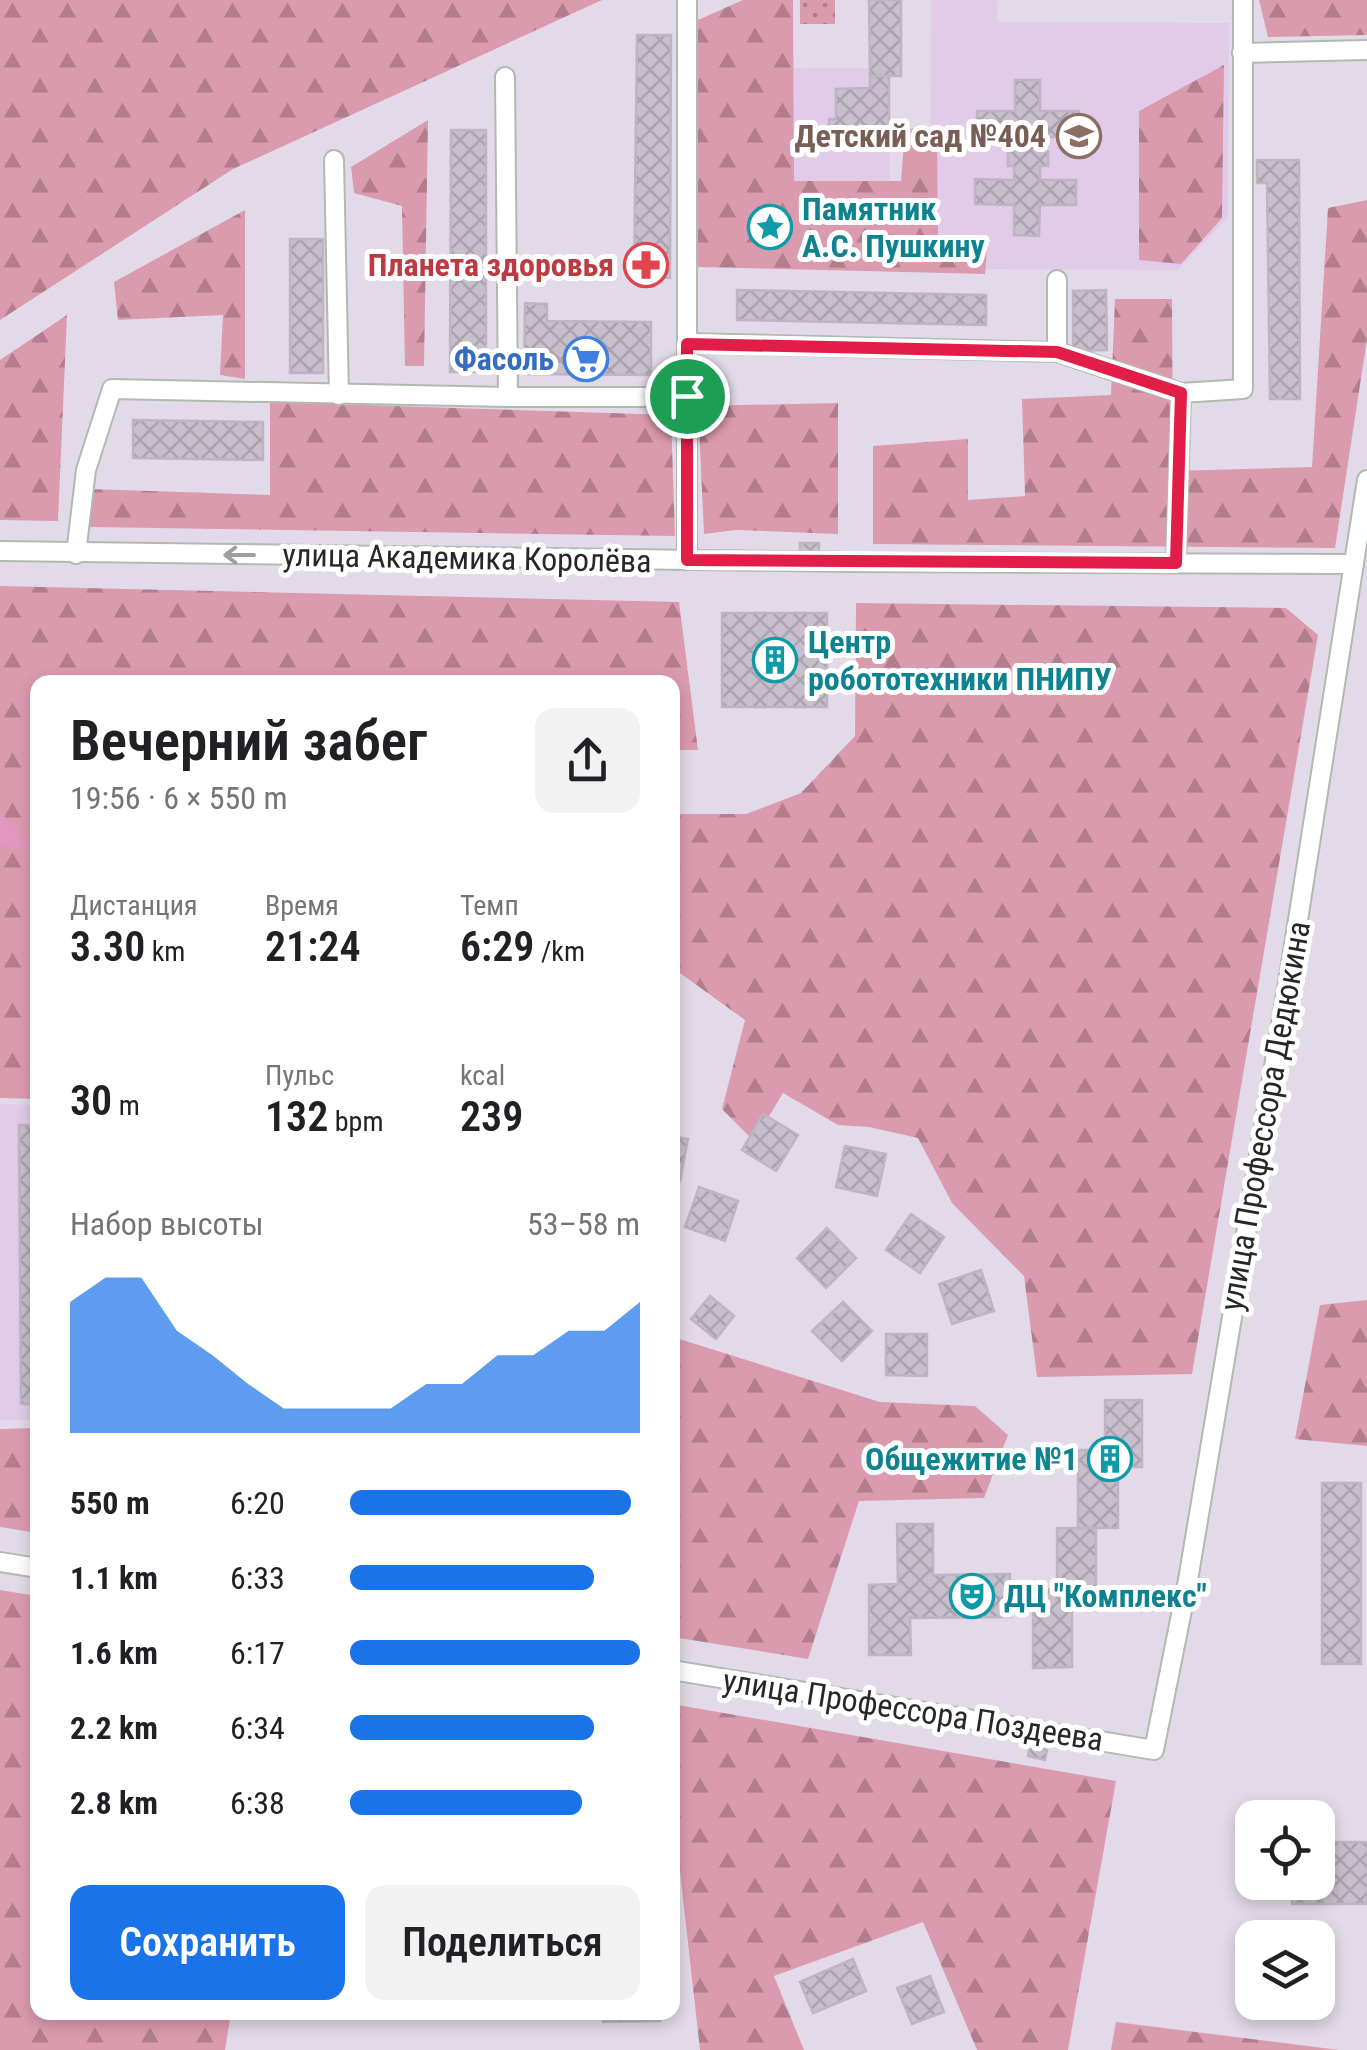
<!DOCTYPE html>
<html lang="ru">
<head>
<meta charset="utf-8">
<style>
  :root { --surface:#fff; --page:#f2f2f2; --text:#202124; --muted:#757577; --accent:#1a73e8 }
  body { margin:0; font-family:"Roboto Condensed",sans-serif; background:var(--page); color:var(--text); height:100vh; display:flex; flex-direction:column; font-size:38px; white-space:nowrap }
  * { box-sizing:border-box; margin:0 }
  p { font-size:32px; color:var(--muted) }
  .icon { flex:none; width:55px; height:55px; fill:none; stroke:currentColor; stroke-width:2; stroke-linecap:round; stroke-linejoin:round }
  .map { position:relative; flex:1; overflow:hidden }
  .side { position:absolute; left:30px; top:675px; width:650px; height:1345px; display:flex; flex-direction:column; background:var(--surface); border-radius:20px; box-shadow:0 5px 15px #0003 }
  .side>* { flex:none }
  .fabs { position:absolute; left:1235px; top:1800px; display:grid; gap:20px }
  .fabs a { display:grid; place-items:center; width:100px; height:100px; border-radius:20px; background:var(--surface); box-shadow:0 5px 15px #0003; font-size:50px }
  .pin { position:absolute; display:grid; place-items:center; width:85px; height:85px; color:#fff; margin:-42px; border:5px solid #fff; border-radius:50%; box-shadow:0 2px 10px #0007 }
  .round { display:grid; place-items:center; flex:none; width:105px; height:105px; border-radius:20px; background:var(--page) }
  .summary { display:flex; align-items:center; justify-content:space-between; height:170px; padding:0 40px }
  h1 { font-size:55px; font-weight:600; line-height:75px }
  .metrics { display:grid; grid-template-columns:repeat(3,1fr); gap:15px; height:170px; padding:10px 40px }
  .metrics div { display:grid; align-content:center }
  .metrics b { font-size:42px; font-weight:600 }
  .metrics small { font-size:28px; font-weight:400 }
  .metrics p { font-size:28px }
  .chart { height:280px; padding:20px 40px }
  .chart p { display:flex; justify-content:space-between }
  .chart svg { width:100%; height:180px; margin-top:10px; fill:var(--accent); opacity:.7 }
  .primary-button { display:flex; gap:20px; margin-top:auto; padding:20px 40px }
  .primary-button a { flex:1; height:115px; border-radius:20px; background:var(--accent); color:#fff; font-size:40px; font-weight:600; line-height:115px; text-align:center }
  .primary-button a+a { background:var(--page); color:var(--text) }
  ul { padding:0 40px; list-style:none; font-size:32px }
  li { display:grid; grid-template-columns:160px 120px 1fr; align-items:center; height:75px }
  li i { height:25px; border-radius:12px; background:var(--accent) }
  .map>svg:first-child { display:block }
  .education { fill:#e1cbe9 }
  .grass { fill:url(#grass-dots) }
  .forest { fill:url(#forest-firs) }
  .pitch { fill:#e198be }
  .building { fill:url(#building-cross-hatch); stroke:#bfb4c4; stroke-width:2.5 }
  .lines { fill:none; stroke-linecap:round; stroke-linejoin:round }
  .minor-casing { stroke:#b0baae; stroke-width:22 }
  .minor { stroke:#fff; stroke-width:18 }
  .oneway { stroke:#9e9e9e }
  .route-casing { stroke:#fff; stroke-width:20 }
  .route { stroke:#e11d48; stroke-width:12 }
  .labels { text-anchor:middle; stroke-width:10; stroke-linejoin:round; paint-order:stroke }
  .education-label { font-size:32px; font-weight:bold; fill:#785e54; stroke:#fff; text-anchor:end }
  .culture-label { font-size:32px; font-weight:bold; fill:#0d838f; stroke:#fff; text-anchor:start }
  .health-label { font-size:32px; font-weight:bold; fill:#be3a42; stroke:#fff; text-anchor:end }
  .shop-label { font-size:32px; font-weight:bold; fill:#366cbe; stroke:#fff; text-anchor:end }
  .street-label { font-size:32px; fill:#272727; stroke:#fff }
</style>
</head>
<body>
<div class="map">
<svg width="1367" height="2050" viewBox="0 0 1367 2050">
  <defs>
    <pattern id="grass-dots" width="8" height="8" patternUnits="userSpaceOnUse" patternTransform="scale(2.5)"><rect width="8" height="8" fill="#db9bae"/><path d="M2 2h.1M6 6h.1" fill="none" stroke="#b27e8e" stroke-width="1.8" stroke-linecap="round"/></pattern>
    <pattern id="forest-firs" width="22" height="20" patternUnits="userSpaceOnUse" patternTransform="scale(2.5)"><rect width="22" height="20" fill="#db9bae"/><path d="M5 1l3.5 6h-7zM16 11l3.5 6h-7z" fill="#b27e8e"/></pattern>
    <pattern id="building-cross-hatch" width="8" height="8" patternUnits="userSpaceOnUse" patternTransform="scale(2.5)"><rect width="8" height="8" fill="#c7bfcb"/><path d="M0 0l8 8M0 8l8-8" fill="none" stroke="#aba4ae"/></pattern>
  </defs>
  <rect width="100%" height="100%" fill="#e3dae9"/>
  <g class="education">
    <polygon points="931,0 997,0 998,22 1229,23 1228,217 1178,270 930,269"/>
    <polygon points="870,68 870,76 889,76 890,265 717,266 716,69"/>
    <polygon points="0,1104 37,1105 37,1420 0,1420"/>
  </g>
  <rect class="grass" x="800" y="0" width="35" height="24"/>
  <g class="forest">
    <polygon points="0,0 602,0 233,169 0,320"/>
    <polygon points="743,0 793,0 794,181 901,181 905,129 937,127 938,236 988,239 985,274 698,267 698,20"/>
    <polygon points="1259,0 1367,0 1367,35 1268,37"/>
    <polygon points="1224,65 1222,218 1181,264 1139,260 1139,111"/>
    <polygon points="428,120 424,366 405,366 402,206 354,193 351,167"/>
    <polygon points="1367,200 1367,339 1335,548 873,544 873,446 968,439 968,500 1025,496 1022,399 1111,395 1115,299 1172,299 1173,471 1312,467 1328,208"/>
    <polygon points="245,210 245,209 245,379 220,375 223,315 118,320 114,282"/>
    <polygon points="67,315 58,521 0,520 0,360"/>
    <polygon points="270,402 671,415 675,536 89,527 89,489 270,495"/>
    <polygon points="838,403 838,534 736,530 704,534 698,406"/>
    <polygon points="0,586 679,602 698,750 673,750 672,682 38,682 37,1099 0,1098"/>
    <polygon points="856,603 1286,608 1318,635 1192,1374 1037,1377 1024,1276 952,1203 918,1138 869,1127 838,1125 783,1093 754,1141 722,1109 745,1020 673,968 673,814 746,814 801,793 855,736"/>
    <polygon points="1367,1300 1367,1446 1295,1439 1320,1305"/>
    <polygon points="673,1337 880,1402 975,1406 1008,1435 984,1498 859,1501 808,1659 673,1637"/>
    <polygon points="37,1428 37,1533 0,1527 0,1429"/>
    <polygon points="0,1590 37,1596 38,2012 231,2013 225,2050 0,2050"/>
    <polygon points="672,1704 1116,1781 1068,2050 977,2050 923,1922 774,1976 804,2050 700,2050 677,1845 673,1843"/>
    <polygon points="1116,2022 1339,2050 1111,2050"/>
  </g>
  <polygon class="pitch" points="0,813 37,846 37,852 0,845"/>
  <g class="building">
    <polygon points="869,0 901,0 901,76 870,76"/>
    <polygon points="637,35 671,35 670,278 634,278"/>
    <polygon points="870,76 889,76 889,136 829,136 829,119 836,119 836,89 870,88"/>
    <polygon points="1015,80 1040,80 1040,111 1079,111 1079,137 1040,137 1040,150 1048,151 1048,166 1040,166 1040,180 1076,180 1076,205 1040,205 1039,236 1014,235 1014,205 975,204 975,179 1014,180 1014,166 1008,166 1008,150 1014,150 1015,137 977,136 977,111 1015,111"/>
    <polygon points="451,130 486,130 486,372 450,372"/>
    <polygon points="1257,160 1299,160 1300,399 1270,399 1267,183 1257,183"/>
    <rect x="290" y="239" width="33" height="134"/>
    <polygon points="737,290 986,295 986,325 737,320"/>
    <polygon points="1106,290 1107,350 1073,351 1073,291"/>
    <polygon points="525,303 547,304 547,321 651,322 651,375 524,374"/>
    <polygon points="133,420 263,422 263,460 133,458"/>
    <rect x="800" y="543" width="19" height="10"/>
    <rect x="722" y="613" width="105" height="94"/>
    <polygon points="763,1114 798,1135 776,1171 742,1150"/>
    <polygon points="19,1125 38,1125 38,1404 21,1404"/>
    <polygon points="672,1136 688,1139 680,1181 672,1179"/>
    <polygon points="845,1146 886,1154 877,1196 836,1187"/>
    <polygon points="699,1187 738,1201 725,1241 685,1227"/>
    <polygon points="911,1214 944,1237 920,1273 886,1250"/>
    <polygon points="827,1228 856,1258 826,1288 797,1258"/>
    <polygon points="981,1270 994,1311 952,1324 939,1284"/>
    <polygon points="710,1296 734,1316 716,1339 691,1319"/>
    <polygon points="843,1302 872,1331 842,1361 812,1331"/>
    <polygon points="886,1334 927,1334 927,1376 886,1375"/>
    <polygon points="1105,1400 1142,1400 1142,1467 1118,1467 1118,1528 1078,1528 1078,1450 1105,1450"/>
    <rect x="1322" y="1483" width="39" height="181"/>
    <polygon points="897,1524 933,1524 933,1575 1010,1574 1010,1595 1033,1594 1033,1610 1011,1610 1011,1617 910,1618 911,1655 869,1655 869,1585 898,1584"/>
    <polygon points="1057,1528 1096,1528 1096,1605 1072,1605 1072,1667 1033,1668 1033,1589 1057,1589"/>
    <polygon points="1030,1746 1047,1750 1045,1760 1028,1756"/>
    <polygon points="1318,1842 1367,1842 1367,1904 1292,1904 1292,1882 1318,1882"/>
    <polygon points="853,1959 866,1991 813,2013 800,1982"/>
    <polygon points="930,1976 944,2012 912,2024 897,1988"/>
    <polygon points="603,2012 660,2012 660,2021 603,2022"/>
  </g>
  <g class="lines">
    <defs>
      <g id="minor">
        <polyline points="1242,53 1367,50"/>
        <polyline points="505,77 508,397 687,397"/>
        <polyline points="334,160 339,395"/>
        <polyline points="687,343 1057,352 1057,280"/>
        <polyline points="1057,352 1181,393"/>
        <polyline points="0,551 851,562 1354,564"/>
        <polyline points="76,554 86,470 112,389 508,397"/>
        <polyline points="687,560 687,0"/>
        <polyline points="1176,563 1181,393 1243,389 1243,0"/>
        <polyline points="0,1562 38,1568"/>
        <polyline points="672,1670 1154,1750 1188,1580 1290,971 1367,480"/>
      </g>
    </defs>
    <use href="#minor" class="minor-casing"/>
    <use href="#minor" class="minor"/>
  </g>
  <defs><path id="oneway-shaft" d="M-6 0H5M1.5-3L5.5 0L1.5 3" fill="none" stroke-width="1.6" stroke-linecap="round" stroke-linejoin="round" transform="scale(2.5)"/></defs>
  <use class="oneway" href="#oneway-shaft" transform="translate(239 555) rotate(-180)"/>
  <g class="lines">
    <defs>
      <polygon id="route" points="687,344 1057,352 1181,393 1176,563 687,560"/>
    </defs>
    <use href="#route" class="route-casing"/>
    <use href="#route" class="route"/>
  </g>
  <defs>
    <symbol id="school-ring" viewBox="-11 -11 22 22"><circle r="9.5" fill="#fff" stroke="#8d6e63" stroke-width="1.5"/><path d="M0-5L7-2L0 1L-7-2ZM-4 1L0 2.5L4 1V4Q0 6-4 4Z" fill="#8d6e63"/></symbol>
    <symbol id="sight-ring" viewBox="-11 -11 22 22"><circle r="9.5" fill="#fff" stroke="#0f9aa8" stroke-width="1.5"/><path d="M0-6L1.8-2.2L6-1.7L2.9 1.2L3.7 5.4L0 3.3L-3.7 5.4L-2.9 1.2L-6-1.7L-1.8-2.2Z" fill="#0f9aa8"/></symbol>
    <symbol id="pharmacy-ring" viewBox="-11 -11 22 22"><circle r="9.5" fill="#fff" stroke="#e0444e" stroke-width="1.5"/><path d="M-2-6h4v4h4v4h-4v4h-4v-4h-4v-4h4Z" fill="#e0444e"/></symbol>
    <symbol id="supermarket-ring" viewBox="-11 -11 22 22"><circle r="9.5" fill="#fff" stroke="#3f7fe0" stroke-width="1.5"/><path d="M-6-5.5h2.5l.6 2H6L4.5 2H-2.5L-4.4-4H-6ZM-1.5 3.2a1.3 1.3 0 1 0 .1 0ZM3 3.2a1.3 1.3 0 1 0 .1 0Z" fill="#3f7fe0"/></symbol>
    <symbol id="building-ring" viewBox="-11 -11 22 22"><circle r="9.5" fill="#fff" stroke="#0f9aa8" stroke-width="1.5"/><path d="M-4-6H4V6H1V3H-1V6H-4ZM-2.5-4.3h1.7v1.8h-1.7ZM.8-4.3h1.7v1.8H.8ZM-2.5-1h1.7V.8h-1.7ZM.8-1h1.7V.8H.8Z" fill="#0f9aa8"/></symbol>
    <symbol id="theatre-ring" viewBox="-11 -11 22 22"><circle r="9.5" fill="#fff" stroke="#0f9aa8" stroke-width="1.5"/><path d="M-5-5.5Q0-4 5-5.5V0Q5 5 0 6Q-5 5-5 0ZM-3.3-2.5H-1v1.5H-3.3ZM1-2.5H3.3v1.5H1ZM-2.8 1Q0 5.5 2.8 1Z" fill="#0f9aa8"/></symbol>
  </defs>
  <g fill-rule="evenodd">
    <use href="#school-ring" x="1054" y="111" width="50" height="50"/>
    <use href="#sight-ring" x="745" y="202" width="50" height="50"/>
    <use href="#pharmacy-ring" x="621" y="240" width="50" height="50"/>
    <use href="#supermarket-ring" x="561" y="334" width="50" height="50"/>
    <use href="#building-ring" x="750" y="635" width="50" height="50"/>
    <use href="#building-ring" x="1085" y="1434" width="50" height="50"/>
    <use href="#theatre-ring" x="947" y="1571" width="50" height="50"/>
  </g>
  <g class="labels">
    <g class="education-label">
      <text x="1046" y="147">Детский сад №404</text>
    </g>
    <g class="culture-label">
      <text x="802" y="220">Памятник<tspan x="802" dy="37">А.С. Пушкину</tspan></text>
      <text x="808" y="653">Центр<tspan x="808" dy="37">робототехники ПНИПУ</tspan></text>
      <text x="1078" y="1470" text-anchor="end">Общежитие №1</text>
      <text x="1004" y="1607">ДЦ "Комплекс"</text>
    </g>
    <g class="health-label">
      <text x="614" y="276">Планета здоровья</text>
    </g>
    <g class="shop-label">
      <text x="554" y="370">Фасоль</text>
    </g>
    <g class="street-label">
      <text transform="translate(467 558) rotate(1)" y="11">улица Академика Королёва</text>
      <text transform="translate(1265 1116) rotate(-80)" y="11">улица Профессора Дедюкина</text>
      <text transform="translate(913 1710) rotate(9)" y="11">улица Профессора Поздеева</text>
    </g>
  </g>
</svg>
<div class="fabs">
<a><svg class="icon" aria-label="locate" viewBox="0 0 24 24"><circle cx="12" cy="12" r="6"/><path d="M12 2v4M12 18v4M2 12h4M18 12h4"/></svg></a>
<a><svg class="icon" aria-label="layers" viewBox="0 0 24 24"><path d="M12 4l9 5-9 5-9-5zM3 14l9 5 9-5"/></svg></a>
</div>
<div class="pin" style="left:687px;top:396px;background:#1e9e55"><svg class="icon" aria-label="arrive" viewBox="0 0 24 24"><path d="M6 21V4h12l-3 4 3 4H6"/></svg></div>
<section class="side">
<div class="summary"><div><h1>Вечерний забег</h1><p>19:56 · 6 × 550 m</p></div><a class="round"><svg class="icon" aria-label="share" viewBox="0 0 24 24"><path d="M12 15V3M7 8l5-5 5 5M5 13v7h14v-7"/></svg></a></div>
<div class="metrics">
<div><p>Дистанция</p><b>3.30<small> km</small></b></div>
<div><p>Время</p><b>21:24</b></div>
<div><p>Темп</p><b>6:29<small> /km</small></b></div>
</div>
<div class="metrics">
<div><b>30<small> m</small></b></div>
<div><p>Пульс</p><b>132<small> bpm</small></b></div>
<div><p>kcal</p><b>239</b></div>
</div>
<div class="chart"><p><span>Набор высоты</span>53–58 m</p>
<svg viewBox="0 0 160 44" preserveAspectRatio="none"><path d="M0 44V12L10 6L20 6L30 19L40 25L50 32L60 38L70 38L80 38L90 38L100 32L110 32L120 25L130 25L140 19L150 19L160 12V44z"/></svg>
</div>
<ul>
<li><b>550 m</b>6:20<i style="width:97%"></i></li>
<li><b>1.1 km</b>6:33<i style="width:84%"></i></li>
<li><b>1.6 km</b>6:17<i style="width:100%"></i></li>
<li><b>2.2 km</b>6:34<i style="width:84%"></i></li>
<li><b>2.8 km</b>6:38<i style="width:80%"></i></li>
</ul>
<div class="primary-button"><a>Сохранить</a><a>Поделиться</a></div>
</section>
</div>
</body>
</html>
